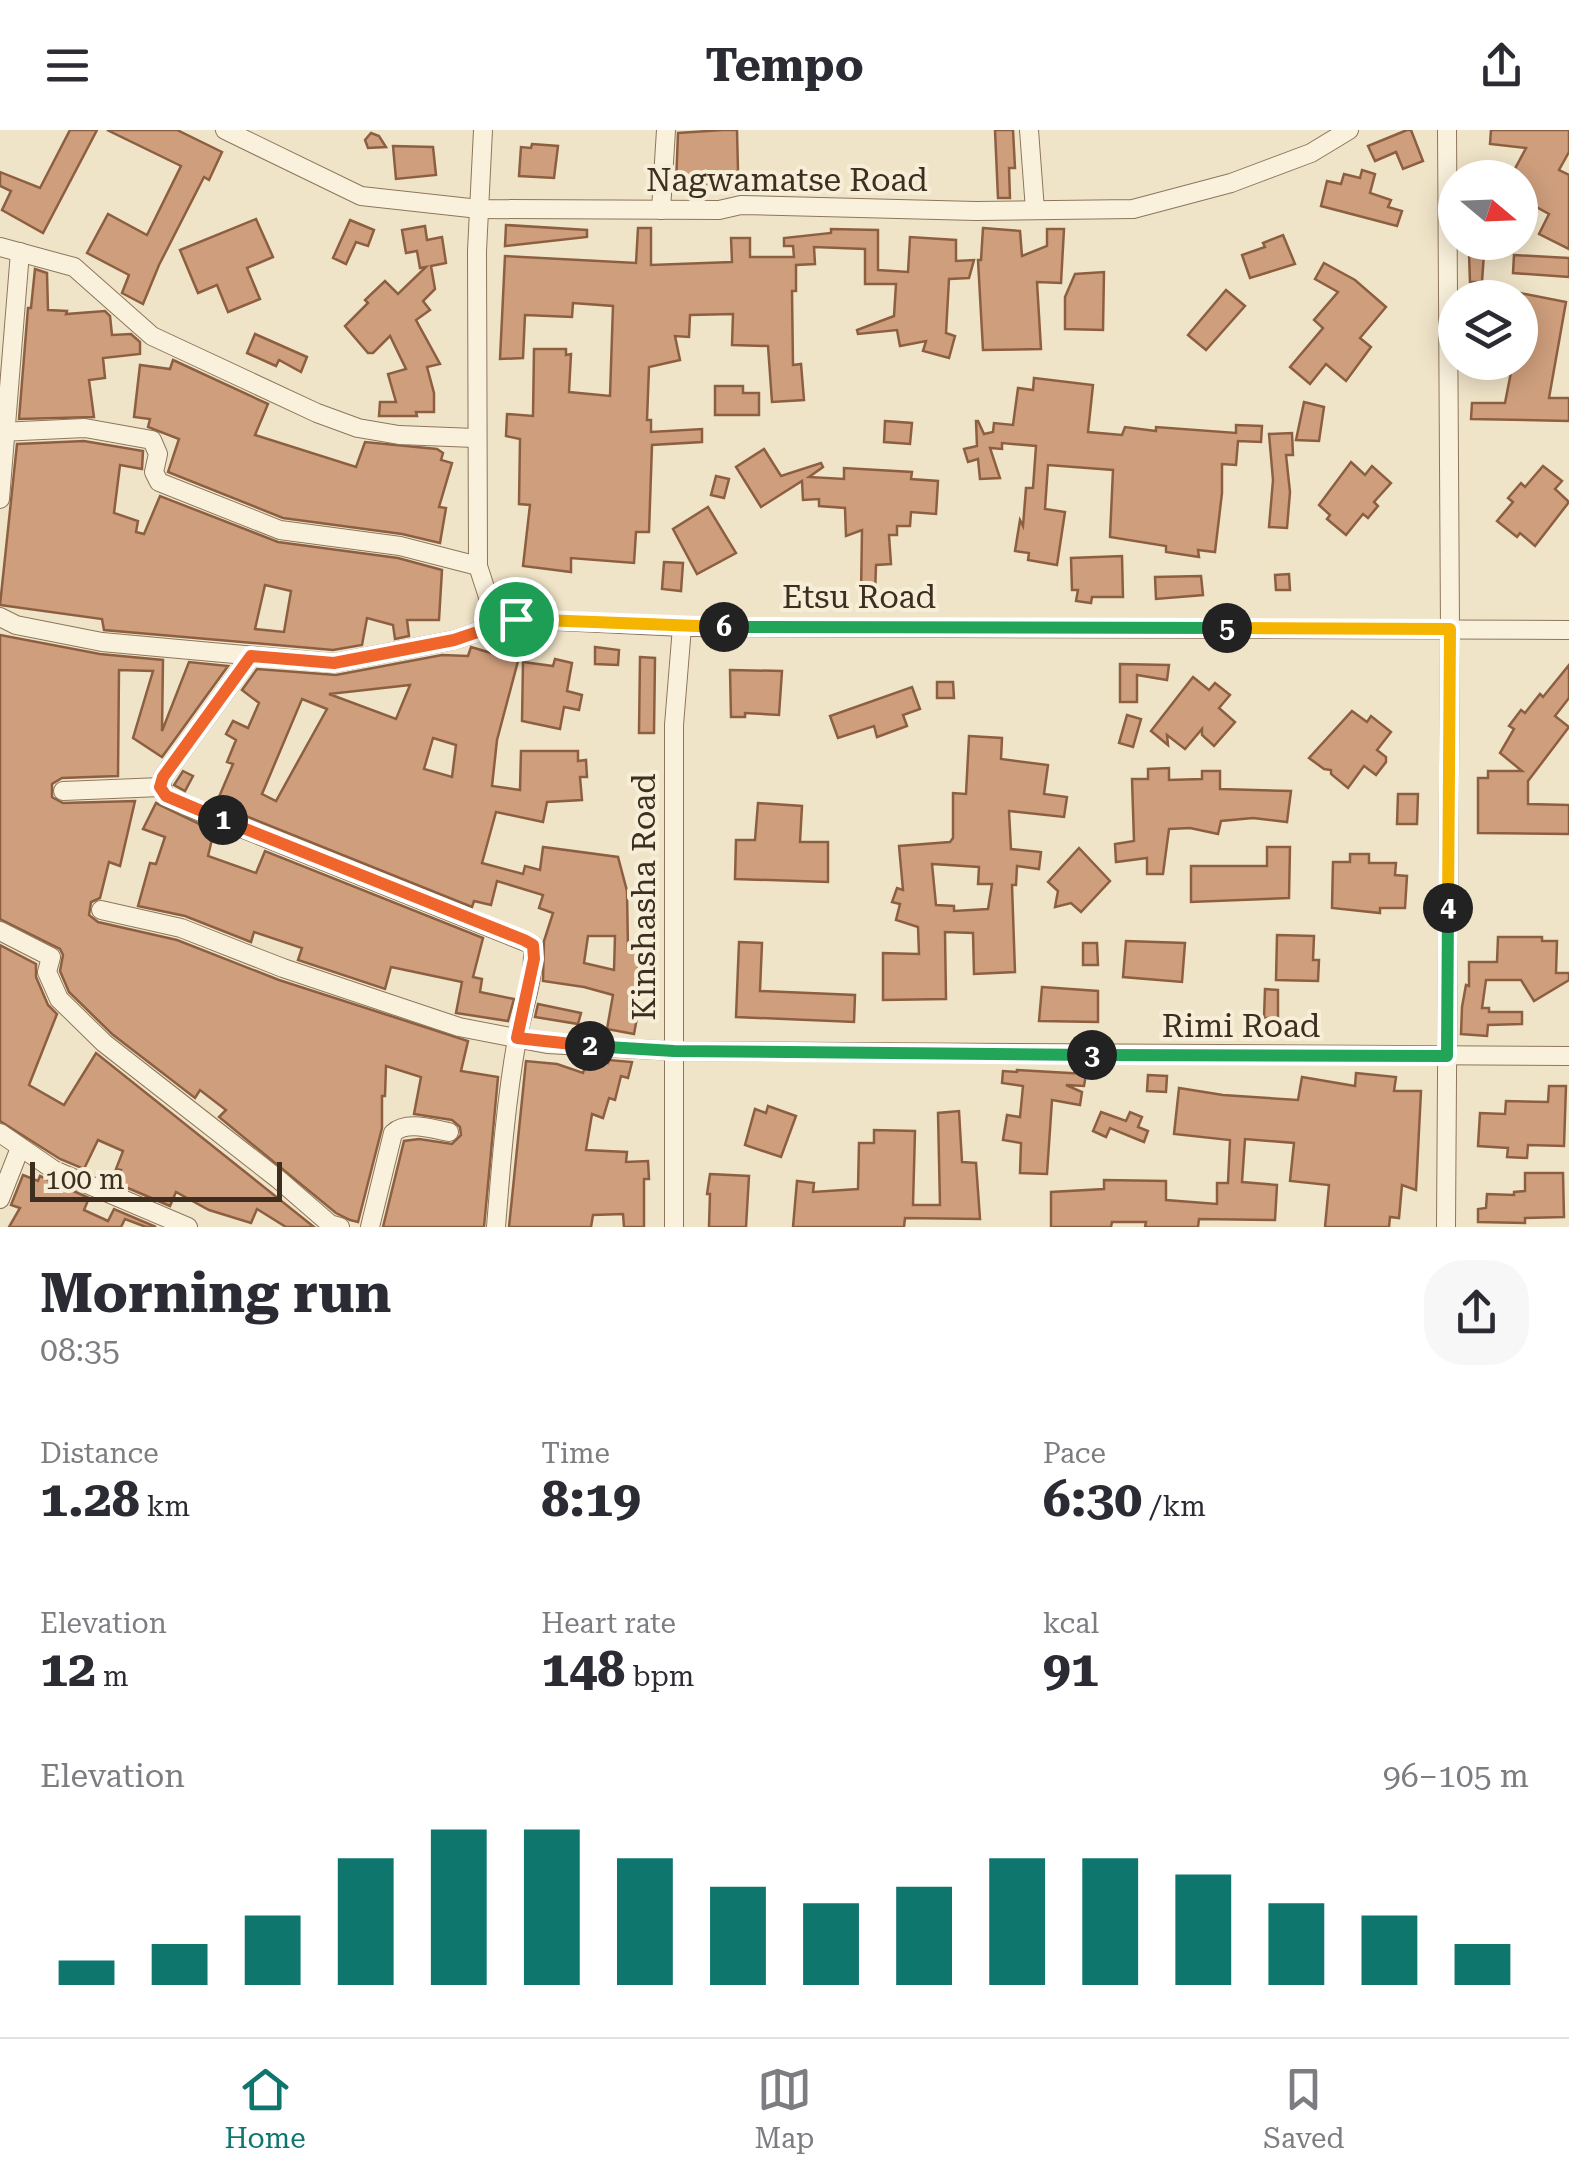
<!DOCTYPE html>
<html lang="en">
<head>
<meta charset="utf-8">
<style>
  :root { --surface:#fff; --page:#f7f7f7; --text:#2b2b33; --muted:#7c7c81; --line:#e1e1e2; --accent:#0f766e }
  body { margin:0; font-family:"Roboto Serif",serif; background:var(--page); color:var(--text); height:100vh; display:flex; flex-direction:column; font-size:38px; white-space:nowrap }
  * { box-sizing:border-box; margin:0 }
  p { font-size:32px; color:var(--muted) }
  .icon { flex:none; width:55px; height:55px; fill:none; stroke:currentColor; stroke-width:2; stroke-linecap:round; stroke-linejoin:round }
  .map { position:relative; height:1097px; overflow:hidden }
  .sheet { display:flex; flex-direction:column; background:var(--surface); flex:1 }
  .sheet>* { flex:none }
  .needle { width:65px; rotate:109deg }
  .fabs { position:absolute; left:1438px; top:30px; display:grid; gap:20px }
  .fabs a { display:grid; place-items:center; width:100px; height:100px; border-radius:50%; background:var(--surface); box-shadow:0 5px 25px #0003; font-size:50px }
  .scale { position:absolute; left:30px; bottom:25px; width:252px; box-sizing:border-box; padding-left:10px; border:5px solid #3d2e20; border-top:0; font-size:28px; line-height:35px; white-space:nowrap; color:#3d2e20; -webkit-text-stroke:8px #f7eed8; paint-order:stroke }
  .pin { position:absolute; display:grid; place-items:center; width:85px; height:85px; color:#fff; margin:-42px; border:5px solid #fff; border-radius:50%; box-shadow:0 2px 10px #0007 }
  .km { position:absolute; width:50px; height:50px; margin:-25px; border-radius:50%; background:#222; color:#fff; font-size:28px; line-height:50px; text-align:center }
  .round { display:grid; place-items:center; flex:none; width:105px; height:105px; border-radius:40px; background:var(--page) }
  .head { display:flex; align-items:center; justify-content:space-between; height:170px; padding:0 40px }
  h1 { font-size:55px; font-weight:700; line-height:75px }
  .metrics { display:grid; grid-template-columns:repeat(3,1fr); gap:15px; height:170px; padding:10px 40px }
  .metrics div { display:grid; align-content:center }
  .metrics b { font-size:50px; font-weight:700 }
  .metrics small { font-size:28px; font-weight:400 }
  .metrics p { font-size:28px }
  .chart { height:280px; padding:20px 40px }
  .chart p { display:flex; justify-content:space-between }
  .chart svg { width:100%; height:180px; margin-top:10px; stroke:var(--accent); stroke-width:6 }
  header { display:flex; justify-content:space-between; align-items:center; height:130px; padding:0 40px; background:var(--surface); font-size:45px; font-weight:700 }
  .tab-bar { display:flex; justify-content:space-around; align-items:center; height:140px; border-top:2px solid var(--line); background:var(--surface); font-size:28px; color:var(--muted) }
  .tab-bar a { display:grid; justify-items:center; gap:5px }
  .tab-bar .selected { color:var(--accent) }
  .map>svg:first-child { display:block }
  .building { fill:#cf9f7d; stroke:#8d5f41; stroke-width:2.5; fill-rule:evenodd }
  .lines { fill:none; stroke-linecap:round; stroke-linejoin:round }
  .minor-casing { stroke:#8d765c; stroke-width:20 }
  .minor { stroke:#faf1dc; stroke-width:18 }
  .split-1-casing { stroke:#fff; stroke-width:20 }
  .split-2-casing { stroke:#fff; stroke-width:20 }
  .split-3-casing { stroke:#fff; stroke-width:20 }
  .split-4-casing { stroke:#fff; stroke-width:20 }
  .split-5-casing { stroke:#fff; stroke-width:20 }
  .split-6-casing { stroke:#fff; stroke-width:20 }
  .split-7-casing { stroke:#fff; stroke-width:20 }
  .split-1 { stroke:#f0652b; stroke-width:12 }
  .split-2 { stroke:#f0652b; stroke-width:12 }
  .split-3 { stroke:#22a559; stroke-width:12 }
  .split-4 { stroke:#22a559; stroke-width:12 }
  .split-5 { stroke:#f5b400; stroke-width:12 }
  .split-6 { stroke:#22a559; stroke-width:12 }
  .split-7 { stroke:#f5b400; stroke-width:12 }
  .labels { text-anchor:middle; stroke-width:8; stroke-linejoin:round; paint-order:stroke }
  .street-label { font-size:32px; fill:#3d2e20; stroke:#f7eed8 }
</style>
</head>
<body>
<header><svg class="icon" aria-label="menu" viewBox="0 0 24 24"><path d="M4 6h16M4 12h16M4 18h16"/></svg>Tempo<svg class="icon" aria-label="share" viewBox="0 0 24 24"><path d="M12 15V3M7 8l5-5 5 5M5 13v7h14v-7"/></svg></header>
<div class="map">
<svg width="1569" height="1097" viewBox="0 0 1569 1097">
  <rect width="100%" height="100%" fill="#f0e4c8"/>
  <g class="building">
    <polygon points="70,0 97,0 43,103 2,80 11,61 0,56 0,42 40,58"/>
    <polygon points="107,0 177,0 222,22 209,50 204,47 159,135 143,174 122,163 129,145 87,123 108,84 147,105 181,36"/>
    <polygon points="723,0 737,0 738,41 734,58 720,57 721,54 676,54 678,3"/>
    <polygon points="995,0 1013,0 1015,38 1009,38 1010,68 998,68"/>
    <polygon points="1407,0 1411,0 1423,31 1403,39 1396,22 1375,31 1368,16"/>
    <polygon points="1491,0 1569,0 1569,22 1559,40 1569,45 1569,119 1539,104 1549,84 1520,68 1520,48 1510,48 1526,18 1490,14"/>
    <polygon points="371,3 379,6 386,17 368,18 365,10"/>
    <polygon points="532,14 558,16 554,48 519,46 521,17 531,18"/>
    <polygon points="393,16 433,17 436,45 396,49"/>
    <polygon points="1362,40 1375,44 1370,63 1391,70 1388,77 1402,81 1397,96 1321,76 1327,51 1341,54 1344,44 1360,48"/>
    <polygon points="256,89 273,127 247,138 260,169 228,182 217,155 198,163 180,120"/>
    <polygon points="350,90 374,100 368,116 356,112 346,134 333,128"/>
    <polygon points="506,95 587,100 587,107 505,116"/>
    <polygon points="425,96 427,110 442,107 446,133 431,136 435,159 423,171 430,180 416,190 440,234 427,237 434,263 434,282 416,282 417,286 379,286 380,272 396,272 388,244 406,239 390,206 373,223 368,223 345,196 368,173 365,170 385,151 398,164 426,137 420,138 417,121 406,123 402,100"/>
    <polygon points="638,98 651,98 651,135 732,132 731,108 750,108 750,127 794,127 793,116 784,116 784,108 831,103 831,99 878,100 878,140 908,142 910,107 956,110 956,131 974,130 969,148 949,149 946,203 955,206 949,228 923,221 926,211 900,216 897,200 858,204 857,200 894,186 896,154 865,154 865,119 814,117 815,134 796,135 796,161 792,161 793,235 801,234 804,270 772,272 768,216 732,215 733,184 690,185 689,207 675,206 680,230 649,237 647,290 651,290 651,302 702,299 702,312 652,315 649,402 636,402 634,433 571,428 571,442 523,436 530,375 519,374 520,309 506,306 507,284 533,286 534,219 566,219 566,225 571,224 569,262 610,266 613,176 573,173 572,187 525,185 523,228 500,229 505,126 636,133"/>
    <polygon points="983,98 1020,101 1022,126 1047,116 1047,99 1064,99 1061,153 1037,152 1041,219 983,220 978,130 981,130"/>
    <polygon points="1283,105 1295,134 1250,148 1242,125 1265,117 1263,113"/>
    <polygon points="1484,123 1482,152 1470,152 1469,124"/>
    <polygon points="1514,125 1569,128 1569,147 1513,143"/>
    <polygon points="1324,133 1355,150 1386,177 1360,208 1371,217 1346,251 1326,234 1310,254 1290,237 1323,198 1314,190 1338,162 1315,149"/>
    <polygon points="35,139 47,143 48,180 67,181 66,184 105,181 110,186 112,205 131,204 140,212 140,224 103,228 105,248 89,250 94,287 19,289 28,178 31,178"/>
    <polygon points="1104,142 1103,200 1065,199 1065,167 1075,144"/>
    <polygon points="1226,160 1245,176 1206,220 1188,205"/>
    <polygon points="1520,163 1566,172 1549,268 1569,268 1569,291 1471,289 1472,273 1505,273 1513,232 1520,232"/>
    <polygon points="255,204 307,227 301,242 279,230 276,236 247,223"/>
    <polygon points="173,230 268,274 255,305 356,337 365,312 437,319 443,323 441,330 452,333 439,377 446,378 440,413 402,404 283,388 168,342 179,309 148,297 150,289 134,287 140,235 170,239"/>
    <polygon points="1034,248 1093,255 1088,302 1122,305 1125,297 1156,301 1156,297 1236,303 1236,295 1262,296 1261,312 1238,311 1236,335 1222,334 1222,363 1215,422 1198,420 1199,427 1166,422 1166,416 1110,407 1113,340 1048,335 1045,379 1065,382 1057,435 1028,430 1029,423 1015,421 1020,390 1023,396 1026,358 1033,358 1036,316 1002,313 1002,319 990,318 1000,348 980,349 978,329 968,332 964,319 977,316 976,291 978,291 984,304 993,302 994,293 1013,295 1018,258 1033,260"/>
    <polygon points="715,256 743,256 743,263 759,263 759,285 715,285"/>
    <polygon points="1304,272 1324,277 1319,311 1296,310"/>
    <polygon points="885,291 912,293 910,314 884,312"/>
    <polygon points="1292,303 1293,325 1286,325 1290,362 1287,398 1269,397 1273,350 1269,304"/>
    <path d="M84 311 143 321 142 339 120 335 114 383 138 391 136 402 144 404 160 366 278 412 398 428 442 440 439 490H407L409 506 395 509 393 495 367 488 362 515 333 520 104 500 102 489 0 475 17 314ZM265 455 291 461 284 502 255 499Z"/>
    <polygon points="764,319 781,346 821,333 823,337 809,347 844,349 844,338 912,342 911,349 938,351 936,384 911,382 910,396 897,396 897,405 889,405 891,434 876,435 875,465 861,465 862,400 846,406 845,378 819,376 819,369 803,370 802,351 761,377 736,337"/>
    <polygon points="1351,332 1365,345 1372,336 1391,353 1374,372 1378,376 1368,388 1363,384 1346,405 1327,389 1330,385 1319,375"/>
    <polygon points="1543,336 1562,351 1555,359 1569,372 1535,416 1520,403 1517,407 1497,391 1513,372 1508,368 1521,353 1525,357"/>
    <polygon points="716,346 729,349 724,368 711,365"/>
    <polygon points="708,377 736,423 697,444 673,399"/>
    <polygon points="1122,426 1123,467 1092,467 1091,473 1076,471 1078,460 1072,460 1071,428"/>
    <polygon points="664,432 683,433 681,461 662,459"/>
    <polygon points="1289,444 1290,460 1276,460 1275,445"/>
    <polygon points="1201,446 1203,465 1156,469 1155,447"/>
    <polygon points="0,505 100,524 163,530 162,601 189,532 228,536 162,627 133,608 153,541 119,540 118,646 62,648 52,654 52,667 63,673 135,671 120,736 109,732 100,768 91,772 89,785 98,792 177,810 279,850 468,911 461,941 498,947 484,1097 383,1097 404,1011 419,1009 452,1014 461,1005 460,997 452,990 414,984 421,947 386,936 385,966 382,966 382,998 358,1092 350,1090 336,1083 219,987 226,980 200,960 195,968 112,904 69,862 60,841 63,825 60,819 0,789"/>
    <path d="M471 517 518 531 497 610 492 656 520 660 521 621H578V631L586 630 587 647H580L582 670 547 672 543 692 496 682 482 733 523 744 525 736 540 740 543 717 618 727 627 761 628 820 638 821V882L634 904 607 899 613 865 584 857 543 851 544 811 553 783 539 778 543 765 497 751 491 775 474 771 472 777 216 674 233 634 227 632 236 610 226 604 233 591 248 598 259 573 242 560 257 539 336 545 442 525 468 526ZM410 555 396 589 329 564ZM302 569 327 579 276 671 262 664ZM433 608 456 615 452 647 424 639ZM588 806H615L614 840 584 833Z"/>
    <polygon points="595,517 619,520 618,535 595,534"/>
    <polygon points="640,527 655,528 654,603 639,603"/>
    <polygon points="555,529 572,533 567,561 582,565 579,580 564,577 560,599 522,591 523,532 553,536"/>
    <polygon points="1120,534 1169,535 1167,550 1137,545 1137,572 1120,572"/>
    <polygon points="1569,535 1569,568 1555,586 1569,597 1528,651 1528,674 1569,675 1569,704 1478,703 1478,648 1488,648 1488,641 1522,641 1500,623 1514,599 1509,596 1521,580 1525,583 1540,564 1543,567"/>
    <polygon points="730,540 782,541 779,585 745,583 745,587 731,587"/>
    <polygon points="1193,547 1209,560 1215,553 1230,565 1219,578 1235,592 1214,616 1202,605 1202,599 1185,619 1167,605 1168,615 1151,601"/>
    <polygon points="937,552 953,552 954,568 937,568"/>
    <polygon points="912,557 920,579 903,585 907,596 877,607 874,596 838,608 830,586"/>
    <polygon points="1352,581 1367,592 1371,586 1391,602 1377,620 1386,627 1386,632 1376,645 1364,636 1348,658 1331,644 1331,640 1324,639 1309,628"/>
    <polygon points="1127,585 1141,589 1133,617 1119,613"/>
    <path d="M969 606 1002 608 1001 629 1048 635 1044 664 1067 667 1064 687 1009 681 1011 719 1041 722 1039 739 1017 736 1016 755H1012L1015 842 974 844 973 803 945 802 946 869 883 870V823L919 824 918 797 896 790 900 774 892 772 897 758 903 760 899 716 950 712 953 708V663L966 664ZM932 734 979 737 978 754H992L988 779 954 781V776L936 775Z"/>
    <polygon points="1169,638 1169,650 1202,649 1202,641 1220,641 1220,659 1291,661 1287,692 1253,688 1221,691 1218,704 1190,698 1169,699 1163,744 1147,744 1147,728 1116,732 1115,714 1134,711 1132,649 1148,649 1148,639"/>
    <polygon points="183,641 193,646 185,661 174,655"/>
    <polygon points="1398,664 1418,664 1417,694 1397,694"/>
    <polygon points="156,673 214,701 208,726 256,743 265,721 483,808 473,847 482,849 480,862 514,869 508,891 456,883 462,852 391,837 385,859 298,830 302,818 254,802 251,812 185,786 138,776 150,733 156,734 165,707 143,699"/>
    <polygon points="758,673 802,676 800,712 828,712 828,752 735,749 736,710 755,710"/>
    <polygon points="1267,717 1290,717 1289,768 1191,772 1191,736 1267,736"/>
    <polygon points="1079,718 1110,751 1081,782 1071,773 1055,777 1058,761 1048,752"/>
    <polygon points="1350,724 1369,724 1369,733 1396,733 1395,745 1407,746 1405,778 1380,778 1380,783 1332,778 1333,732 1350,732"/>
    <polygon points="1277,805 1314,806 1313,830 1319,830 1318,851 1276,850"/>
    <polygon points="1498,807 1542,807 1542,811 1557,811 1556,843 1569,843 1569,850 1534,871 1521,850 1486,850 1482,878 1489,878 1489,882 1522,882 1522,894 1488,895 1487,906 1461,904 1462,877 1466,855 1469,856 1469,832 1497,832"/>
    <polygon points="1126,811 1185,813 1182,852 1123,847"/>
    <polygon points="739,812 762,813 760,861 855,865 854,892 736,887"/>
    <polygon points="1083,813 1097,813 1098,835 1083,835"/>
    <polygon points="0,815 36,834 36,847 48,875 57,884 29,955 64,975 96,923 314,1097 286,1097 257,1079 251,1093 209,1080 176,1062 170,1076 116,1053 121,1040 116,1039 123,1021 98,1010 84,1039 60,1029 0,991"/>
    <polygon points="1042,857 1098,861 1098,892 1039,891"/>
    <polygon points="1265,859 1278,860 1278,888 1264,888"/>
    <polygon points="538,874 581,883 578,894 535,887"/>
    <polygon points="587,929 608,933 609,930 632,932 628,948 621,946 615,970 609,968 603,988 592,984 586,1020 627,1022 626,1032 648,1031 649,1049 644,1049 644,1097 624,1097 623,1084 593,1085 591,1097 509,1097 526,931 557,934 583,943"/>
    <polygon points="1017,940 1086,944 1084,956 1066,955 1082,962 1080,975 1052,970 1047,1044 1020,1043 1021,1013 1003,1010 1007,985 1020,987 1023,956 1002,953 1003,941 1017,942"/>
    <polygon points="1356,943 1396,947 1394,961 1421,961 1416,1060 1402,1055 1399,1088 1390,1087 1389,1097 1325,1097 1329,1055 1290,1051 1294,1013 1245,1009 1242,1052 1277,1055 1275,1090 1199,1089 1198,1097 1145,1097 1146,1092 1112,1092 1111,1097 1051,1097 1051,1062 1104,1059 1104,1050 1166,1051 1166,1070 1217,1074 1217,1053 1228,1053 1230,1010 1174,1004 1179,958 1223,965 1298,970 1302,947 1355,956"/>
    <polygon points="1148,945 1167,946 1166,962 1147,961"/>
    <polygon points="1549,956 1566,956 1564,1016 1528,1015 1527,1028 1507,1027 1508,1018 1478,1016 1480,983 1505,984 1506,971 1548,972"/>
    <polygon points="768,976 796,986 781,1027 745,1015 755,979 766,983"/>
    <polygon points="959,981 962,1032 976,1033 980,1089 905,1088 904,1097 793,1097 797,1051 814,1053 813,1062 858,1059 859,1013 874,1013 874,1000 915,1001 913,1075 940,1075 938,983"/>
    <polygon points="1101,982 1126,991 1130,982 1142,987 1138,997 1148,1001 1144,1012 1110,998 1106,1007 1093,1001"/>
    <polygon points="1525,1043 1563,1043 1564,1087 1525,1088 1525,1093 1478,1092 1478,1079 1486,1078 1487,1064 1514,1065 1514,1062 1525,1061"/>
    <polygon points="710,1044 749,1046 746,1097 709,1097 710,1064 707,1064"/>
    <polygon points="23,1045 38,1051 40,1046 89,1068 84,1080 108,1091 114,1079 156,1097 146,1097 125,1089 121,1097 9,1097 20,1078 11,1075"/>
  </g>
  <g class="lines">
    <defs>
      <g id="minor">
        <polyline points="225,0 361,66 479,79 719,80 741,75 976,81 1133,79 1231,53 1311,23 1349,0"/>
        <polyline points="483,0 477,121 478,436 490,473 516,489 682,497 1569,500"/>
        <polyline points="1029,0 1035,80"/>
        <polyline points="661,80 666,0"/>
        <polyline points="0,117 74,137 152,206 317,283 358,298 399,305 475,308"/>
        <polyline points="0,302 85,298 152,310 158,324 154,342 159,352 280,400 400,416 478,436"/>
        <polyline points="0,369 20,122"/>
        <polyline points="0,487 16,495 102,512 334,533 454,510 516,489"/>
        <path d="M161 657 166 666 186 676 533 815C535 847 523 878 517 909 506 971 501 1034 496 1097"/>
        <polyline points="161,657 163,647 251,526"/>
        <polyline points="63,661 161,657"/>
        <polyline points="101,780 181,798 283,838 459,897 547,914 674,921 1569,926"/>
        <polyline points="0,801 51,827 47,842 59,869 104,913 278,1049 330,1094 340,1097"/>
        <polyline points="0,1003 54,1040 188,1097"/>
        <polyline points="0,1069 20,1018"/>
        <path d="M370 1097 393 1003C407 990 432 999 449 1002"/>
        <polyline points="674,1097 674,595 682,497"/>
        <polyline points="1446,1097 1450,499 1447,0"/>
      </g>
    </defs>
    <use href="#minor" class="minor-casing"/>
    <use href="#minor" class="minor"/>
  </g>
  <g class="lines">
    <defs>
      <polyline id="split-1" points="223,690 166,666 160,657 163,647 251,526 334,533 454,510 516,489"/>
      <polyline id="split-2" points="223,690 524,810 533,815 534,829 517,908 590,916"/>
      <polyline id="split-3" points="590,916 674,921 1092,925"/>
      <polyline id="split-4" points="1092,925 1447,926 1448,778"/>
      <polyline id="split-5" points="1227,498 1450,499 1448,778"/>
      <polyline id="split-6" points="724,497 1227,498"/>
      <polyline id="split-7" points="516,489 724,497"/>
    </defs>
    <use href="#split-1" class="split-1-casing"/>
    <use href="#split-2" class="split-2-casing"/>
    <use href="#split-3" class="split-3-casing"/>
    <use href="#split-4" class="split-4-casing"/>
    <use href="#split-5" class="split-5-casing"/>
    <use href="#split-6" class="split-6-casing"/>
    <use href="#split-7" class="split-7-casing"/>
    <use href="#split-1" class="split-1"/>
    <use href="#split-2" class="split-2"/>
    <use href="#split-3" class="split-3"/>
    <use href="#split-4" class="split-4"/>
    <use href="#split-5" class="split-5"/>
    <use href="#split-6" class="split-6"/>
    <use href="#split-7" class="split-7"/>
  </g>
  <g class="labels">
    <g class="street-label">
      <text x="787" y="61">Nagwamatse Road</text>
      <text x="859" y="478">Etsu Road</text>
      <text transform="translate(644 767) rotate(-90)" y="11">Kinshasha Road</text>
      <text x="1241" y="907">Rimi Road</text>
    </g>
  </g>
</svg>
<div class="fabs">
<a><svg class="needle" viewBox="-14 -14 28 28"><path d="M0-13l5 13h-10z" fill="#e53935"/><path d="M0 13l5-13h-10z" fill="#7c7c81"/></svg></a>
<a><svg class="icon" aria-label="layers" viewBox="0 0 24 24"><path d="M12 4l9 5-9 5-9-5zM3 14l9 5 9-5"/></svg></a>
</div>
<div class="scale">100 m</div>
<div class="pin" style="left:516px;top:489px;background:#1e9e55"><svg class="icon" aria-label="arrive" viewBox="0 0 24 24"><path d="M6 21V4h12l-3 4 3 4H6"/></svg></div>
<b class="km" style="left:223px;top:690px">1</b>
<b class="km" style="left:590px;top:916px">2</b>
<b class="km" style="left:1092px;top:925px">3</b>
<b class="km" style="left:1448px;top:778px">4</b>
<b class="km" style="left:1227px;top:498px">5</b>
<b class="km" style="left:724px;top:497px">6</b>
</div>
<section class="sheet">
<div class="head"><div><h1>Morning run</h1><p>08:35</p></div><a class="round"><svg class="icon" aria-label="share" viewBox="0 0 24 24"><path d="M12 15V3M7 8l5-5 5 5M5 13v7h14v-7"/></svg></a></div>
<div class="metrics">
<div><p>Distance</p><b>1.28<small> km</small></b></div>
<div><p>Time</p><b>8:19</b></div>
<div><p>Pace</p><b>6:30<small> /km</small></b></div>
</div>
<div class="metrics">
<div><p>Elevation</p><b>12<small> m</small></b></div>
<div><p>Heart rate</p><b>148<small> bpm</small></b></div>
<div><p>kcal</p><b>91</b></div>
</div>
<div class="chart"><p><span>Elevation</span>96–105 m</p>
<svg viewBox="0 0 160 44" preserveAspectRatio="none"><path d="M5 44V38M15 44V34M25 44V27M35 44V13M45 44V6M55 44V6M65 44V13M75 44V20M85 44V24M95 44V20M105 44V13M115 44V13M125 44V17M135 44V24M145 44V27M155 44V34"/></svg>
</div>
</section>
<nav class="tab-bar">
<a class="selected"><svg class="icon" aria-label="home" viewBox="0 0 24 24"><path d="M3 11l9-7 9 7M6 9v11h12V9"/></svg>Home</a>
<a><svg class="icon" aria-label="map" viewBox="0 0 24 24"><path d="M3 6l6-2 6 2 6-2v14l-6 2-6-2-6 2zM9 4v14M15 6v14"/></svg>Map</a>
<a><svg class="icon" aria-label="saved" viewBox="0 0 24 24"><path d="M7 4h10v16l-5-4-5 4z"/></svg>Saved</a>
</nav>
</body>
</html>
